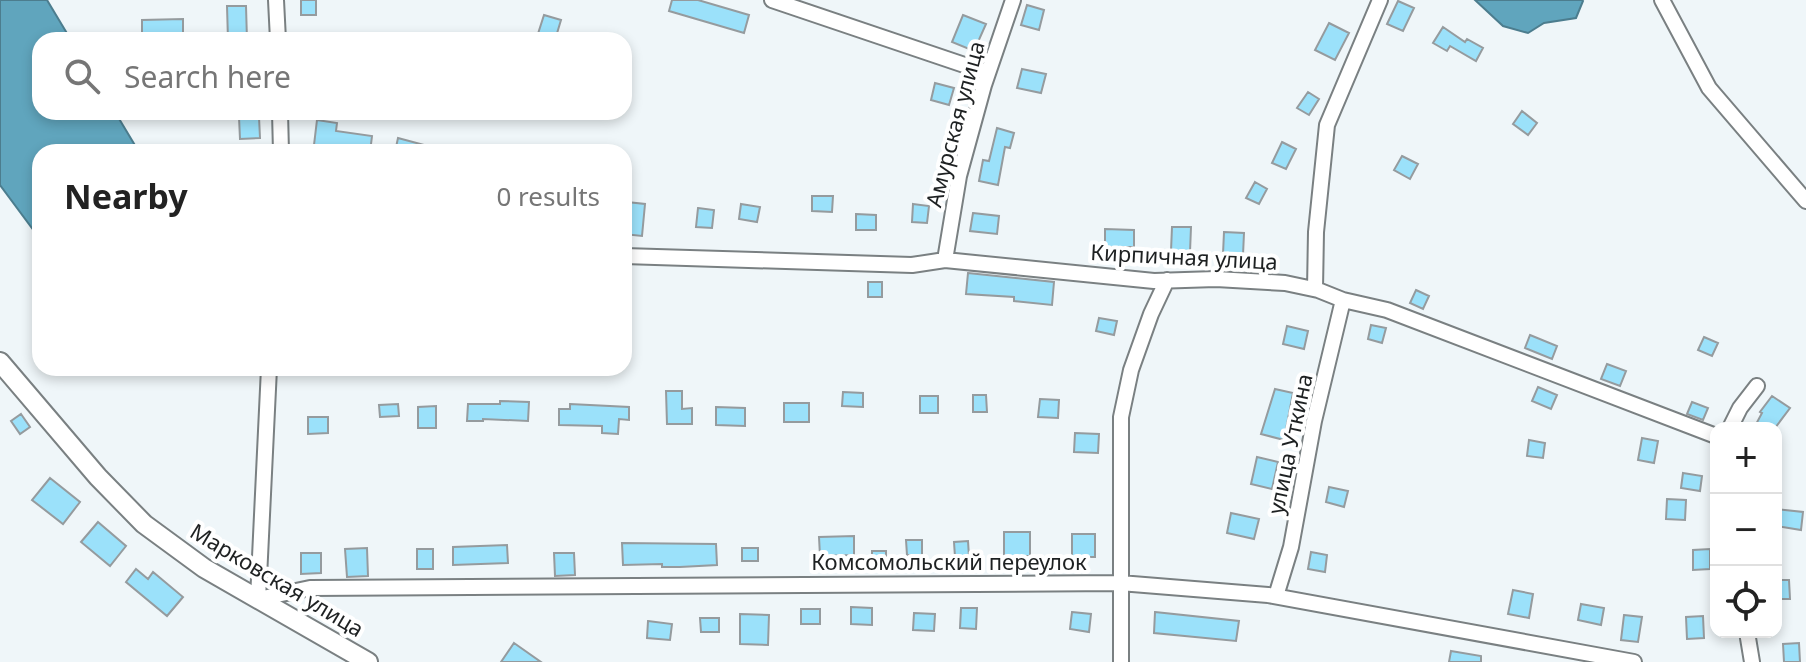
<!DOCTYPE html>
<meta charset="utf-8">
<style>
:root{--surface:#fff;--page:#f2f2f2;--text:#222;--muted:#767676;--line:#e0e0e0}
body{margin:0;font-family:"Noto Sans",sans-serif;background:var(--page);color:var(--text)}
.controls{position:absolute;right:24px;bottom:24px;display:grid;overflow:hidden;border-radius:16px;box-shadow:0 4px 12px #0003}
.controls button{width:72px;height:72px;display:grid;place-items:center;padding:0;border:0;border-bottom:2px solid var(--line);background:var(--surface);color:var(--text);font:40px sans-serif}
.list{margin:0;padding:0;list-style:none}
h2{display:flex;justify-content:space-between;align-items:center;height:104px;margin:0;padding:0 32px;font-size:34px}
h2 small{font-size:26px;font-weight:400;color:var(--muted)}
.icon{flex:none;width:44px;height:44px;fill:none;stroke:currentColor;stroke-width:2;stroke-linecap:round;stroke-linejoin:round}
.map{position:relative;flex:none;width:1806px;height:662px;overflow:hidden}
.search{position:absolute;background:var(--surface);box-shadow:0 4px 12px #0003;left:32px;top:32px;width:600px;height:88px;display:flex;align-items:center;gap:20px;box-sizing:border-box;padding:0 28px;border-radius:24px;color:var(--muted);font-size:30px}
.panel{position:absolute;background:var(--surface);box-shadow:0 4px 12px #0003;left:32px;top:144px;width:600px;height:232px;border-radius:24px}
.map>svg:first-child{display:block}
.water{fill:#60a5bd;stroke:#4c7d8e;stroke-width:2}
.building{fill:#9be1fa;stroke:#959b9e;stroke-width:2}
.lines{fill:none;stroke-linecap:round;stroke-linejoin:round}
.minor-casing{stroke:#7a8082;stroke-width:18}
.major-casing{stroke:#7a8082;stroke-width:22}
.minor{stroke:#fff;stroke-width:14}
.major{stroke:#fff;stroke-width:18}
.labels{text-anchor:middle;stroke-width:8;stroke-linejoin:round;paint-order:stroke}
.street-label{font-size:22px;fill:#1e2122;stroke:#fff}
</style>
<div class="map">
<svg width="1806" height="662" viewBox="0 0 1806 662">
<rect width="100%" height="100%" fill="#eff6f9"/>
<path class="water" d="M0,0H47L71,40H40V112H115L139,152H40V239L0,185Z
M1475,0H1582L1583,1L1576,18L1544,23L1528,33L1503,26Z"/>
<path class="building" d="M301,0H316V15H301Z
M672,0H698L749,15L744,33L669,11Z
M1398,1L1414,8L1403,31L1387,24Z
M1027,5L1044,10L1039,30L1021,25Z
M227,6H246L247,40H228Z
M544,15L561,20L555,40H536Z
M963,15L986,24L974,51L952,42Z
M183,19V40H142V20Z
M1329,23L1349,33L1335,60L1315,50Z
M1443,27L1465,42L1467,39L1483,48L1476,61L1450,46L1447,51L1433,43Z
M1022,69L1046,74L1041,93L1017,88Z
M935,83L954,88L949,105L931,100Z
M1308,92L1319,99L1309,115L1297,108Z
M1522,111L1537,123L1528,135L1513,124Z
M239,117H259L260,138L240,139Z
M317,120L337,123L336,131L372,136L370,152H351L314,145Z
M997,128L1014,133L1010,148L1005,147L998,185L979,181L983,160L989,161Z
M398,138L439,149V152H395Z
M1282,142L1296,149L1286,169L1272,163Z
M1402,156L1418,164L1410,179L1394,170Z
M1255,182L1267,189L1259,204L1246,198Z
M812,196H833L832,212L812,211Z
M627,202L645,204L642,236L624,234Z
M741,204L760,207L757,222L739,219Z
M913,204L929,206L927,223L912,222Z
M698,208L714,210L712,228L696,227Z
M973,213L999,216L997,234L970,231Z
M856,214L876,215V230H856Z
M1172,227H1191L1190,252L1171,251Z
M1105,229L1134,230V247H1105Z
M1224,232L1244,233L1243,255L1223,254Z
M968,273L1054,282L1052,305L1014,301V297L966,294Z
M868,282H882V297H868Z
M1416,290L1429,296L1423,309L1410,303Z
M1099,318L1117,321L1114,335L1096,331Z
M1371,325L1386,328L1382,343L1368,339Z
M1287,326L1308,331L1304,349L1283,344Z
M1530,335L1557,346L1552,359L1525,348Z
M1704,337L1718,343L1712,356L1698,350Z
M1607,364L1626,371L1620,386L1601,379Z
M1538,387L1557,395L1551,409L1532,401Z
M1275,389L1293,393L1284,440L1261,434Z
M666,391H682V409L692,408V424H667Z
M843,392L863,393V407L842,406Z
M973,395H986L987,412H973Z
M920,396H938V413H920Z
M1772,396L1790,408L1775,428H1754L1762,413L1760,412Z
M1040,399L1059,400L1058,418L1038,417Z
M500,401L529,402L528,421L483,419V421H467L468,404H500Z
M1692,402L1708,408L1703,420L1687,414Z
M784,403H809V422H784Z
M398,404L399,416L380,417L379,405Z
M570,404L629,407V420L619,419L618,434L602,433V426L559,425V409H570Z
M436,406V428H418V407Z
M716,407L745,408V426L716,425Z
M21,414L30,427L20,434L11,421Z
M308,417H328V433L308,434Z
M1075,433L1099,434L1098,453L1074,452Z
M1642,438L1658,441L1654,463L1638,460Z
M1529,440L1545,443L1543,458L1527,456Z
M1257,457L1278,462L1272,489L1251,484Z
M1683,473L1702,476L1700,491L1681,488Z
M50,478L80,502L63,524L32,500Z
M1329,487L1348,491L1344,507L1326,502Z
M1667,499L1686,500L1685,520L1666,519Z
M1776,509L1803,512L1801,530L1776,526Z
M1231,513L1259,519L1254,539L1227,533Z
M98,522L126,546L110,566L81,542Z
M1004,532H1030V556H1004Z
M1072,534H1095V557H1072Z
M854,536V555L820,556L819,537Z
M906,540H922V555H907Z
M968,541L969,557H955L954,542Z
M622,543L716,544L717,565L680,567H662V564L623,565Z
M507,545L508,563L453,565V547Z
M367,548L368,576L347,577L345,549Z
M742,548H758V561H742Z
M417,549H433V569H417Z
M1710,549V569L1693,570V550Z
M872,551H886V567H872Z
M1311,552L1327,555L1325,572L1308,569Z
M301,553H321V573L301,574Z
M554,553H574L575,575L555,576Z
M136,569L148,579L153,572L183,597L167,616L126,582Z
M1776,580H1789L1790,599H1776Z
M1513,590L1533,594L1529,618L1508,614Z
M1581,604L1604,608L1601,625L1578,620Z
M851,607L872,608V625L851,624Z
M961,608H977L976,629L960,628Z
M801,609H820V624H801Z
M1072,612L1091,614L1089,632L1070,629Z
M1155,612L1239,621L1236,641L1154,633Z
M914,613L935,614L934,631L913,630Z
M740,614L769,615L768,645L740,644Z
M1624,615L1642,617L1638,642L1621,640Z
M1703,616L1704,638L1687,639L1686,617Z
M700,618H719V632H701Z
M648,621L672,624L670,640L647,638Z
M514,643L541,662H501Z
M1799,643L1800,662H1784L1783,644Z
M1451,651L1481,656V662H1449Z"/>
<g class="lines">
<g class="minor-casing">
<path id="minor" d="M276,0L278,40
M772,0L988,73
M1662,0L1709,88L1806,201
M280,112L281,152
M624,256L912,265L945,260L1154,281L1216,279L1285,283L1318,290L1343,300L1387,310L1716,436
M945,260L959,176L984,85L1013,0
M1315,289L1316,232L1327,125L1380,0
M269,368L258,599L310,588L1120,583L1268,595L1634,662
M1730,428L1740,408L1757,386
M1276,596L1291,547L1314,421L1343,300
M1747,632L1752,662
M1121,662V417L1131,370L1151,314L1167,280"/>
</g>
<g class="major-casing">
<path id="major" d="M0,362L98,477L144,524L204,568L368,662"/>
</g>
<use href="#minor" class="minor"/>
<use href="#major" class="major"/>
</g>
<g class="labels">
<g class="street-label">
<text transform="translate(955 124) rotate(-75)" y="8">Амурская улица</text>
<text transform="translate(1184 257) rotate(3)" y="8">Кирпичная улица</text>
<text transform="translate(1290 444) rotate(-78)" y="8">улица Уткина</text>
<text x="949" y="570">Комсомольский переулок</text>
<text transform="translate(277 580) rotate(31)" y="8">Марковская улица</text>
</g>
</g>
</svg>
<div class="controls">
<button>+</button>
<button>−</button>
<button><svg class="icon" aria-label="locate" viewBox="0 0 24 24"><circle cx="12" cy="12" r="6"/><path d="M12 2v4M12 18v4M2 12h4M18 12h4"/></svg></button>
</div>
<div class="search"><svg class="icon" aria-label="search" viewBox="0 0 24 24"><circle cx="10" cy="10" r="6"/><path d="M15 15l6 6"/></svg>Search here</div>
<section class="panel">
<h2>Nearby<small>0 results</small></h2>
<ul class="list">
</ul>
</section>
</div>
